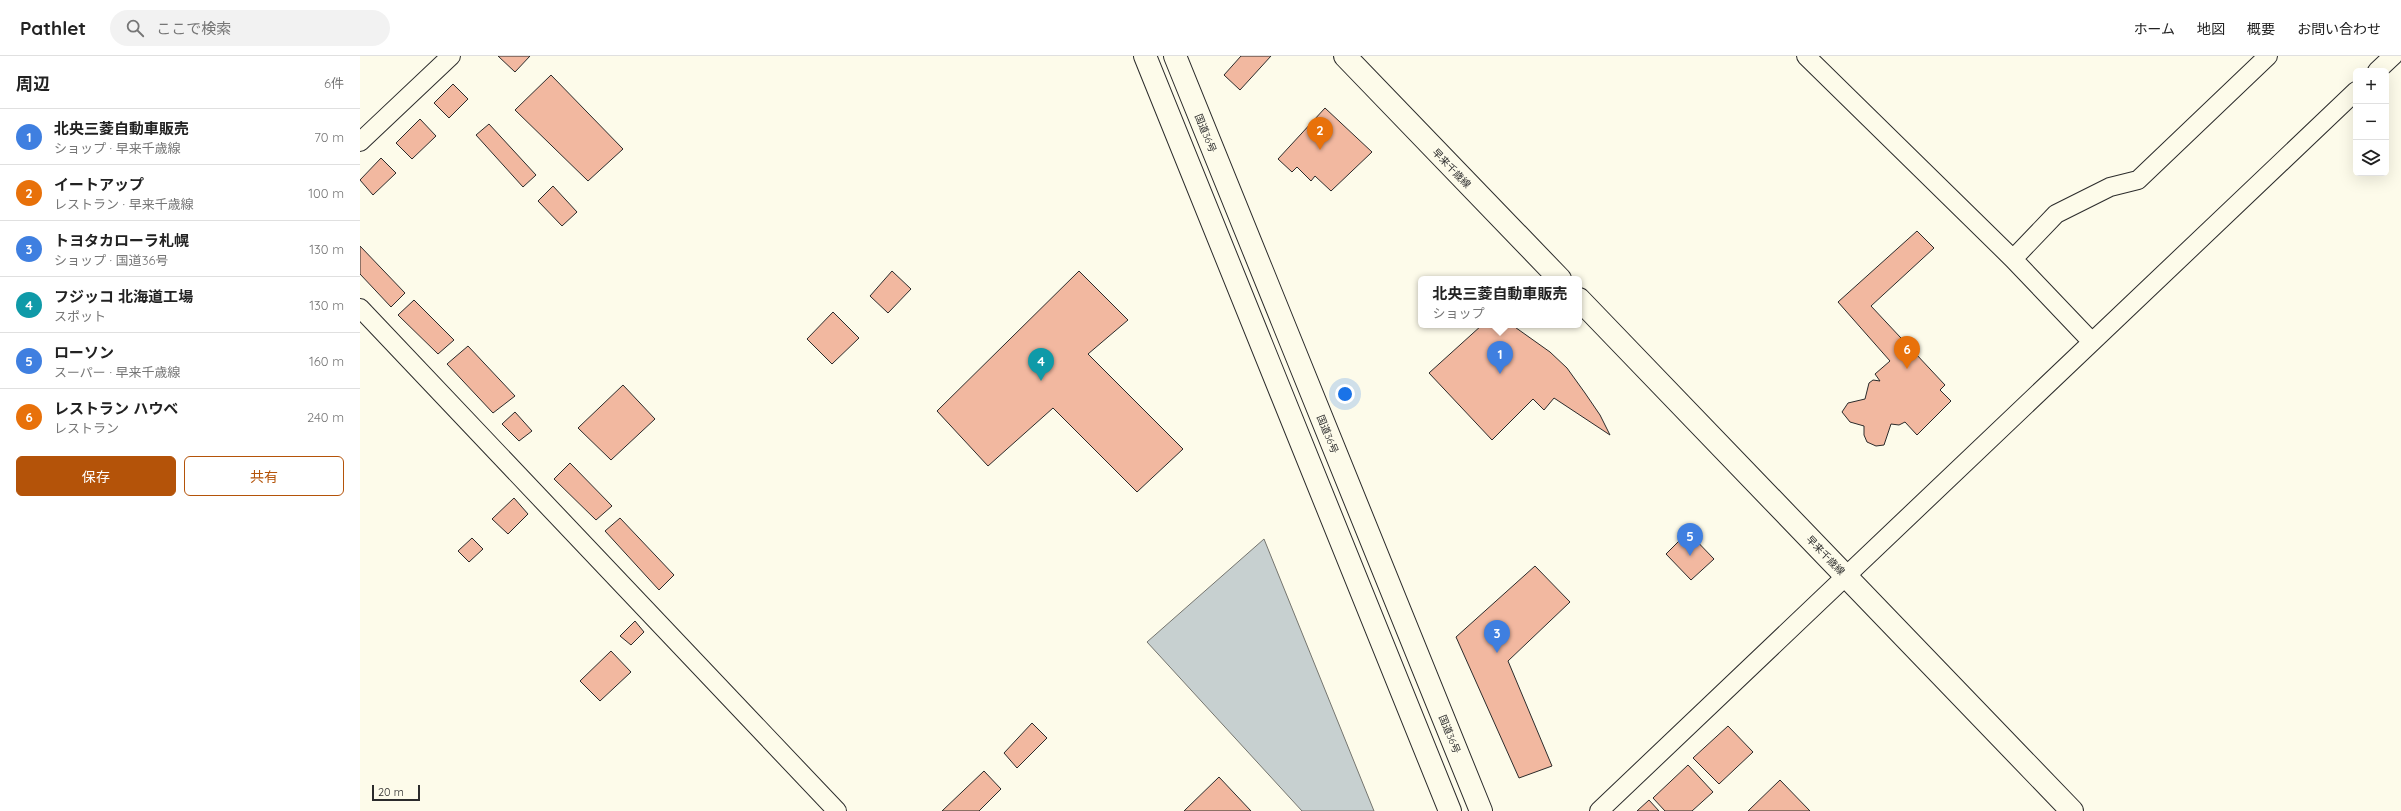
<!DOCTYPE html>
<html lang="ja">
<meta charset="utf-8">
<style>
:root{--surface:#fff;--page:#f2f2f2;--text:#222;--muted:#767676;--line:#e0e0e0;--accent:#b45309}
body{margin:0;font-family:Quicksand,"Noto Sans JP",sans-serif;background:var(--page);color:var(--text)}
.controls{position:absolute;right:12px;top:12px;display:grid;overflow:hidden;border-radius:6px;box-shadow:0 4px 16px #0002}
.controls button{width:36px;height:36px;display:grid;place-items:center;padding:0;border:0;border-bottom:1px solid var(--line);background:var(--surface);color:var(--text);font:20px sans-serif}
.scale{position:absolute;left:12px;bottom:10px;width:48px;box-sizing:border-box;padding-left:4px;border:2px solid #2b2b2b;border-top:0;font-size:11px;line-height:14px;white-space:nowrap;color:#2b2b2b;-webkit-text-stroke:3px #fdfbea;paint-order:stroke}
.you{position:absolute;left:985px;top:338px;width:14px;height:14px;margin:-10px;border:3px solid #fff;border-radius:50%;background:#1a73e8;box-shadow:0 0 0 6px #1a73e833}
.badge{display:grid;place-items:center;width:26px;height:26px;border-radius:50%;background:var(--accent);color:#fff;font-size:13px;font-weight:700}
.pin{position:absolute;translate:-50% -33px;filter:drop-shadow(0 1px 2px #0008)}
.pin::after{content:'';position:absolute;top:21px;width:14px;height:12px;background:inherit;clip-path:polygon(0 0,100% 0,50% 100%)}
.popup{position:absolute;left:1058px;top:220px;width:164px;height:52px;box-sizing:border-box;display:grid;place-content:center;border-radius:6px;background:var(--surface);filter:drop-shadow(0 1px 3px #0005);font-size:13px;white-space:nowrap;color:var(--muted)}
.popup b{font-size:15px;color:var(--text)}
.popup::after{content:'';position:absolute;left:50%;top:100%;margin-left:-8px;border:8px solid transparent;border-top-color:var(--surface)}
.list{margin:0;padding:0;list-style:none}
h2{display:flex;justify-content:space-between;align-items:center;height:52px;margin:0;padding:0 16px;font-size:17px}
h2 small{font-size:13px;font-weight:400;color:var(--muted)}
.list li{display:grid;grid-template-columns:26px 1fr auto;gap:12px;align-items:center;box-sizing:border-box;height:56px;padding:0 16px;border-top:1px solid var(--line)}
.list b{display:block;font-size:15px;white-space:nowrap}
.list p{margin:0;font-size:13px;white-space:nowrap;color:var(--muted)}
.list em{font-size:13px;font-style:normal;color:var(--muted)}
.actions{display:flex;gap:8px;padding:12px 16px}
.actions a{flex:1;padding:9px 0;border:1px solid var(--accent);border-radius:6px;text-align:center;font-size:14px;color:var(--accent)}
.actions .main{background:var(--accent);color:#fff}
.icon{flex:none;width:22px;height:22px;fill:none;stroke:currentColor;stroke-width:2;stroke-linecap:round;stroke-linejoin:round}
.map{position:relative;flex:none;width:2041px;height:755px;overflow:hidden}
header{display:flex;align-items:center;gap:24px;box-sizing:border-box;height:56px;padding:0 20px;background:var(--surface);border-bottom:1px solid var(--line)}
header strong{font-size:19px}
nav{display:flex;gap:22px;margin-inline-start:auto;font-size:14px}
.search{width:280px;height:36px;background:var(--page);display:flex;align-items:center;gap:10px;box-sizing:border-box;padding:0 14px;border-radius:22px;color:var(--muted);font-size:15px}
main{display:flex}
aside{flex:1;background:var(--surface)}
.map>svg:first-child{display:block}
.water{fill:#c7d0d0;stroke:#74746e}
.building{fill:#f2b8a0;stroke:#2b2b2b}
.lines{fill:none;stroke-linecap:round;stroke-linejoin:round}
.minor-casing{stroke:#2b2b2b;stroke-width:20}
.major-casing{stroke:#2b2b2b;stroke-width:24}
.highway-casing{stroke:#2b2b2b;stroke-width:24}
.minor{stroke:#fdfbea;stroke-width:18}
.major{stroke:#fdfbea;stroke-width:22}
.highway{stroke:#fdfbea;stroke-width:22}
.labels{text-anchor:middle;stroke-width:3;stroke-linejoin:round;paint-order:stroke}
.street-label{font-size:10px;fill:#2b2b2b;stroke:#fdfbea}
</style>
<header>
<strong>Pathlet</strong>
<div class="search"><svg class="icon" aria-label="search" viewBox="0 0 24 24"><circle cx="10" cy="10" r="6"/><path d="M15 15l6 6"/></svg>ここで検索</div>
<nav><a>ホーム</a><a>地図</a><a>概要</a><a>お問い合わせ</a></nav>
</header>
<main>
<aside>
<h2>周辺<small>6件</small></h2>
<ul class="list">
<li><span class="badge" style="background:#3f7fe0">1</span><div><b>北央三菱自動車販売</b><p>ショップ · 早来千歳線</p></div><em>70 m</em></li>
<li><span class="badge" style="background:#e8710a">2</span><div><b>イートアップ</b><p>レストラン · 早来千歳線</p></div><em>100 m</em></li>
<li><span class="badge" style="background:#3f7fe0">3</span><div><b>トヨタカローラ札幌</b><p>ショップ · 国道36号</p></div><em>130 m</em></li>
<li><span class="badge" style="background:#0f9aa8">4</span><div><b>フジッコ 北海道工場</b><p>スポット</p></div><em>130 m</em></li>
<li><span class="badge" style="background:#3f7fe0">5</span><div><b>ローソン</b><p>スーパー · 早来千歳線</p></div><em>160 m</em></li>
<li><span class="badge" style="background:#e8710a">6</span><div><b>レストラン ハウベ</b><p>レストラン</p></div><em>240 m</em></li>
</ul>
<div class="actions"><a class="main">保存</a><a>共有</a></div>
</aside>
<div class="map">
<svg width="2041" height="755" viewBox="0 0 2041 755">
<rect width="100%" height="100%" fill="#fdfbea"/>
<path class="water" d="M904,483L1014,755H942L787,586Z"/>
<path class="building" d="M138,0H170L155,16Z
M881,0H911L880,34L864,19Z
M191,19L263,93L228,125L155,54Z
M93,28L108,43L89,62L74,47Z
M965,52L1012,96L971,135L955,120L951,125L937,111L932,116L918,103Z
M60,63L76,80L52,103L36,87Z
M129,68L176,119L163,131L116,79Z
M21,102L36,117L13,139L0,124Z
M193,130L217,156L202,170L178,145Z
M1557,175L1574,192L1511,250L1585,329L1580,334L1591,345L1557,379L1545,366L1539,369L1531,368L1524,389L1516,390L1507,386L1504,379V370L1490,366L1482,356L1488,347L1505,343L1509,327L1513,324L1520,325L1515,318L1530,305L1478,246Z
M0,190L45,237L31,251L0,218Z
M532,215L551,233L528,257L510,240Z
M719,215L768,264L728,298L823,393L777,436L693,352L628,410L577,355Z
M54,244L94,284L78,298L38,259Z
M473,256L499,282L472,308L447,283Z
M1122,269H1152L1190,296L1207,312L1225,337L1240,359L1250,379L1194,342L1184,354L1173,343L1132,384L1069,317Z
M108,290L155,340L133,357L87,308Z
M263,329L295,363L251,404L218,372Z
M155,356L172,375L159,385L142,368Z
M210,407L252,450L236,464L194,423Z
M154,442L168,458L148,478L132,463Z
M260,462L314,519L299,534L245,475Z
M1328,476L1354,503L1331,524L1306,498Z
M112,482L123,493L109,506L98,495Z
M1175,510L1210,546L1148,605L1192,710L1159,722L1096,581Z
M275,565L284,576L271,589L260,580Z
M251,595L271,616L240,645L220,625Z
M672,667L687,682L657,712L644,697Z
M1368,670L1393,696L1359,728L1333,702Z
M1328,709L1353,736L1332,755H1305L1293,742Z
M624,715L641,733L619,755H582Z
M859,721L891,755H824Z
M1420,724L1450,755H1388Z
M1289,744L1299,755H1277Z"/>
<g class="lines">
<g class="minor-casing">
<path id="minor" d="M1446,0L1653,203L1732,286
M2017,15L2033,0
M0,86L91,0
M1653,203L1696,158L1750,131L1778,124L1908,0
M0,252L477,755
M1239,755L1996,35"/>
</g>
<g class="major-casing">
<path id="major" d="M985,0L1200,223
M1219,243L1712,755"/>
</g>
<g class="highway-casing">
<path id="highway" d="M785,0L1090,755
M815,0L1121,755"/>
</g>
<use href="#minor" class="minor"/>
<use href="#major" class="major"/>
<use href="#highway" class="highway"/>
</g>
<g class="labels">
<g class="street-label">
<text transform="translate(846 77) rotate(68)" y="4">国道36号</text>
<text transform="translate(1092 112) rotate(46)" y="4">早来千歳線</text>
<text transform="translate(968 378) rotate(68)" y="4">国道36号</text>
<text transform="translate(1466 499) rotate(46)" y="4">早来千歳線</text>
<text transform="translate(1090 678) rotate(68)" y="4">国道36号</text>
</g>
</g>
</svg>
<div class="controls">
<button>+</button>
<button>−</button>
<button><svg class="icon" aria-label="layers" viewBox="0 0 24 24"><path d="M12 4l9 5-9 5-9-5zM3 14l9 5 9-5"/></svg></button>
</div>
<div class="scale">20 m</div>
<div class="you"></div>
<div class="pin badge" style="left:1140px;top:318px;background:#3f7fe0">1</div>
<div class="popup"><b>北央三菱自動車販売</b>ショップ</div>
<div class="pin badge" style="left:960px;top:94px;background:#e8710a">2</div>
<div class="pin badge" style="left:1137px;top:597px;background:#3f7fe0">3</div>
<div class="pin badge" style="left:681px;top:325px;background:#0f9aa8">4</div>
<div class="pin badge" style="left:1330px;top:500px;background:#3f7fe0">5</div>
<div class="pin badge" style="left:1547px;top:313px;background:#e8710a">6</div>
</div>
</main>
